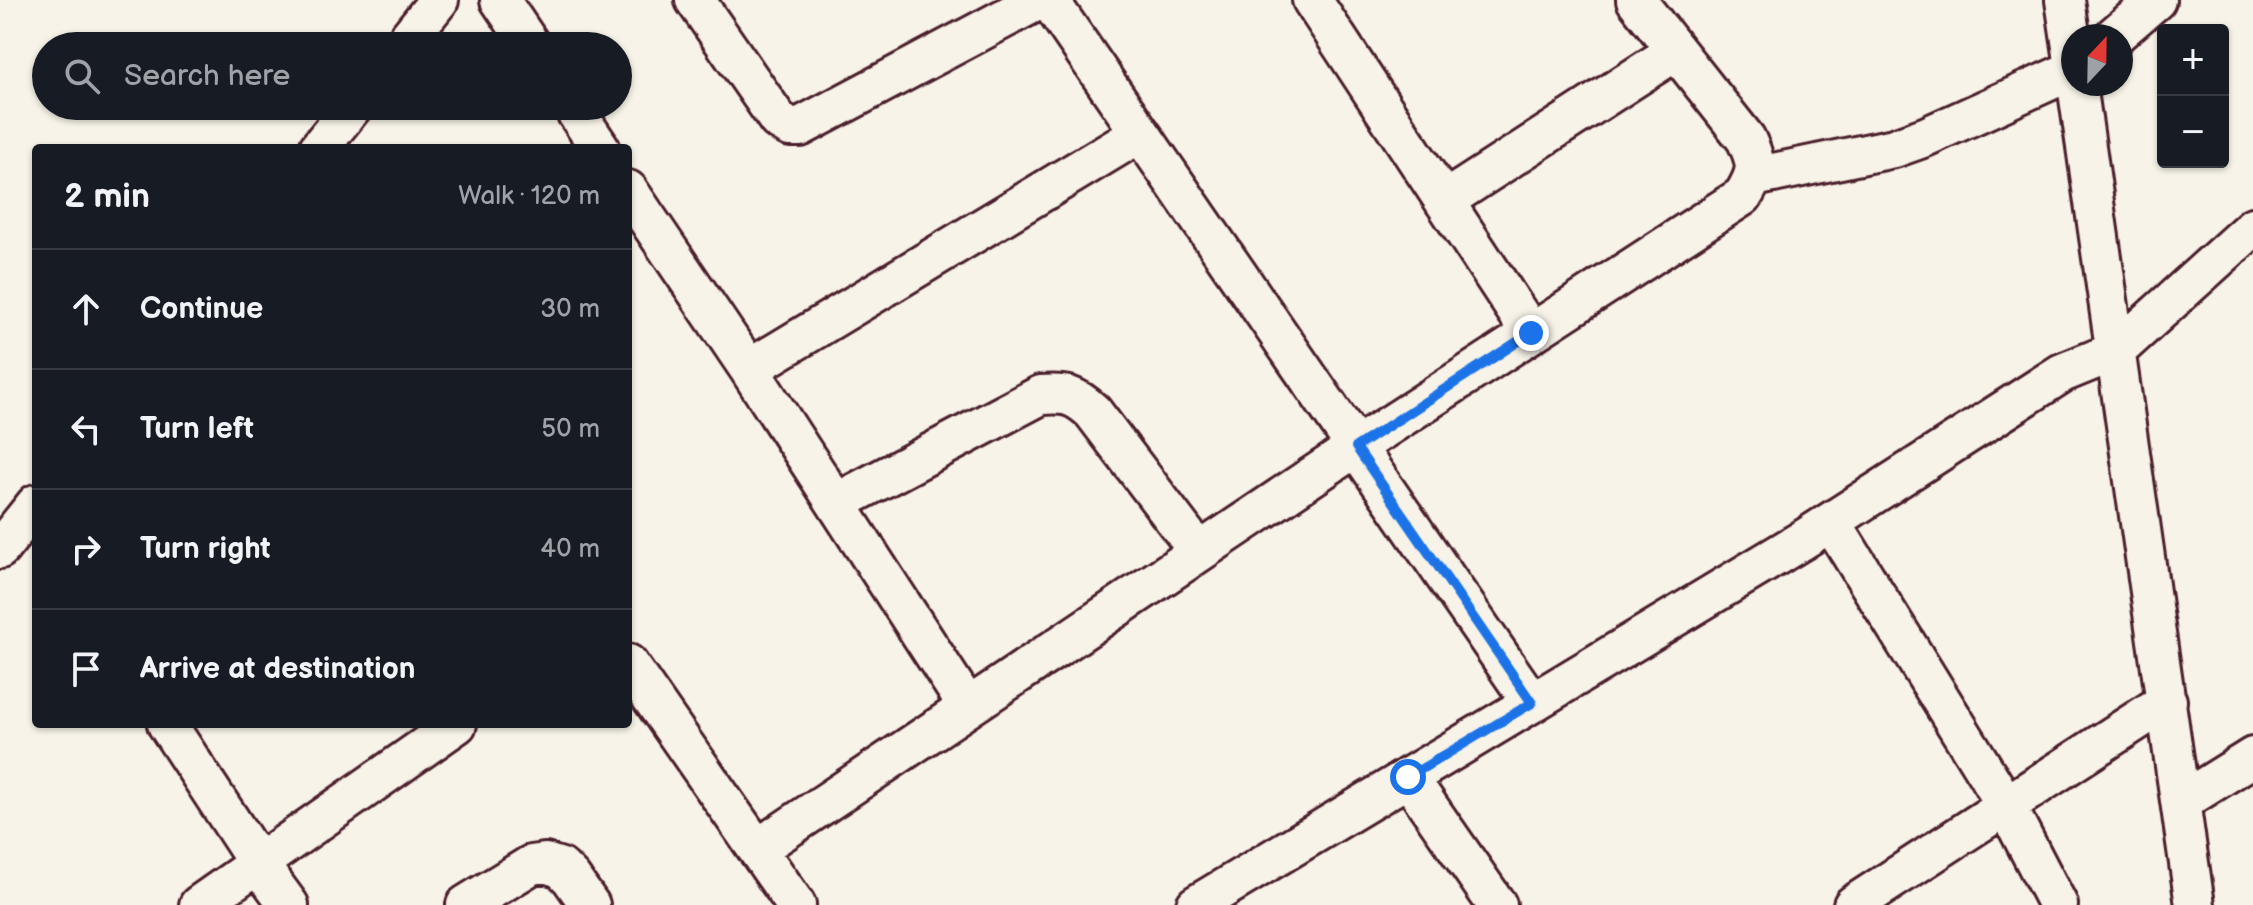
<!DOCTYPE html>
<meta charset="utf-8">
<style>
:root{--surface:#171b24;--page:#20242c;--text:#f1f3f6;--muted:#9ea1a6;--line:#363941}
body{margin:0;font-family:"Balsamiq Sans",sans-serif;background:var(--page);color:var(--text)}
.controls{position:absolute;right:24px;top:24px;display:grid;overflow:hidden;border-radius:8px;box-shadow:0 2px 6px #0004}
.controls button{width:72px;height:72px;display:grid;place-items:center;padding:0;border:0;border-bottom:2px solid var(--line);background:var(--surface);color:var(--text);font:40px sans-serif}
.compass{position:absolute;left:2061px;top:24px;width:72px;height:72px;border-radius:50%;background:var(--surface);box-shadow:0 2px 6px #0004;rotate:22deg}
.stop{position:absolute;width:24px;height:24px;margin:-18px;border:6px solid #1a73e8;border-radius:50%;background:#fff}
.stop.end{background:#1a73e8;border-color:#fff;box-shadow:0 2px 8px #0008}
.list{margin:0;padding:0;list-style:none}
h2{display:flex;justify-content:space-between;align-items:center;height:104px;margin:0;padding:0 32px;font-size:34px}
h2 small{font-size:26px;font-weight:400;color:var(--muted)}
.list li{display:grid;grid-template-columns:52px 1fr auto;gap:24px;align-items:center;box-sizing:border-box;height:120px;padding:0 32px;border-top:2px solid var(--line)}
.list b{display:block;font-size:30px;white-space:nowrap}
.list em{font-size:26px;font-style:normal;color:var(--muted)}
.icon{flex:none;width:44px;height:44px;fill:none;stroke:currentColor;stroke-width:2;stroke-linecap:round;stroke-linejoin:round}
.map{position:relative;flex:none;width:2253px;height:905px;overflow:hidden}
.search{position:absolute;background:var(--surface);box-shadow:0 2px 6px #0004;left:32px;top:32px;width:600px;height:88px;display:flex;align-items:center;gap:20px;box-sizing:border-box;padding:0 28px;border-radius:44px;color:var(--muted);font-size:30px}
.panel{position:absolute;background:var(--surface);box-shadow:0 2px 6px #0004;left:32px;top:144px;width:600px;height:584px;border-radius:8px}
.map>svg:first-child{display:block}
.lines{fill:none;stroke-linecap:round;stroke-linejoin:round}
.street-casing{stroke:#4a1f2b;stroke-width:44}
.street{stroke:#f7f3e8;stroke-width:38}
.route{stroke:#1a73e8;stroke-width:10}
</style>
<div class="map">
<svg width="2253" height="905" viewBox="0 0 2253 905">
<rect width="100%" height="100%" fill="#f7f3e8"/>
<filter id="ink" filterUnits="userSpaceOnUse"><feTurbulence type="fractalNoise" baseFrequency=".0125" numOctaves="2"/><feDisplacementMap in="SourceGraphic" scale="16" xChannelSelector="R" yChannelSelector="G"/><feConvolveMatrix kernelMatrix="1 2 1 2 8 2 1 2 1" color-interpolation-filters="sRGB"/></filter>
<g filter="url(#ink)">
<g class="lines">
<g class="street-casing">
<path id="street" d="M500,0L531,46
M695,0L778,120L790,127H800L1039,0
M1049,0L1532,703
M1312,0L1531,333
M2065,0L2073,54
M2114,36L2156,0
M402,46L439,0
M2077,84L2195,905
M572,106L600,148
M319,148L353,106
M1754,177L1894,148L1925,137L2073,70
M628,190L749,369L968,707
M1444,201L1676,51
M749,369L1140,133
M836,503L1041,395C1066,393 1075,395 1093,412L1199,552
M1831,522L2006,805L2058,905
M0,549L36,504
M628,664L796,905
M167,724L258,863L289,905
M1408,777L1497,905
M2181,802L2253,757
M757,849L1356,447L1743,196C1758,171 1758,165 1746,139L1636,0
M199,905L457,724
M466,905L531,865L545,863L561,868L571,878L590,905
M1196,905L1801,541L2062,373L2116,351L2253,227
M1853,905L2167,701"/>
</g>
<use href="#street" class="street"/>
</g>
</g>
<g class="lines" filter="url(#ink)">
<path class="route" d="M1408,777L1532,703L1356,447L1531,333"/>
</g>
</svg>
<div class="controls">
<button>+</button>
<button>−</button>
</div>
<svg class="compass" viewBox="-18 -18 36 36"><path d="M0-13l5 13h-10z" fill="#e53935"/><path d="M0 13l5-13h-10z" fill="#9ea1a6"/></svg>
<div class="stop" style="left:1408px;top:777px"></div>
<div class="stop end" style="left:1531px;top:333px"></div>
<div class="search"><svg class="icon" aria-label="search" viewBox="0 0 24 24"><circle cx="10" cy="10" r="6"/><path d="M15 15l6 6"/></svg>Search here</div>
<section class="panel">
<h2>2 min<small>Walk · 120 m</small></h2>
<ul class="list">
<li><svg class="icon" aria-label="ahead" viewBox="0 0 24 24"><path d="M12 20V5M6 11l6-6 6 6"/></svg><div><b>Continue</b></div><em>30 m</em></li>
<li><svg class="icon" aria-label="left" viewBox="0 0 24 24"><path d="M17 20v-9H6M10 6l-5 5 5 5"/></svg><div><b>Turn left</b></div><em>50 m</em></li>
<li><svg class="icon" aria-label="right" viewBox="0 0 24 24"><path d="M7 20v-9h11M14 6l5 5-5 5"/></svg><div><b>Turn right</b></div><em>40 m</em></li>
<li><svg class="icon" aria-label="arrive" viewBox="0 0 24 24"><path d="M6 21V4h12l-3 4 3 4H6"/></svg><div><b>Arrive at destination</b></div></li>
</ul>
</section>
</div>
